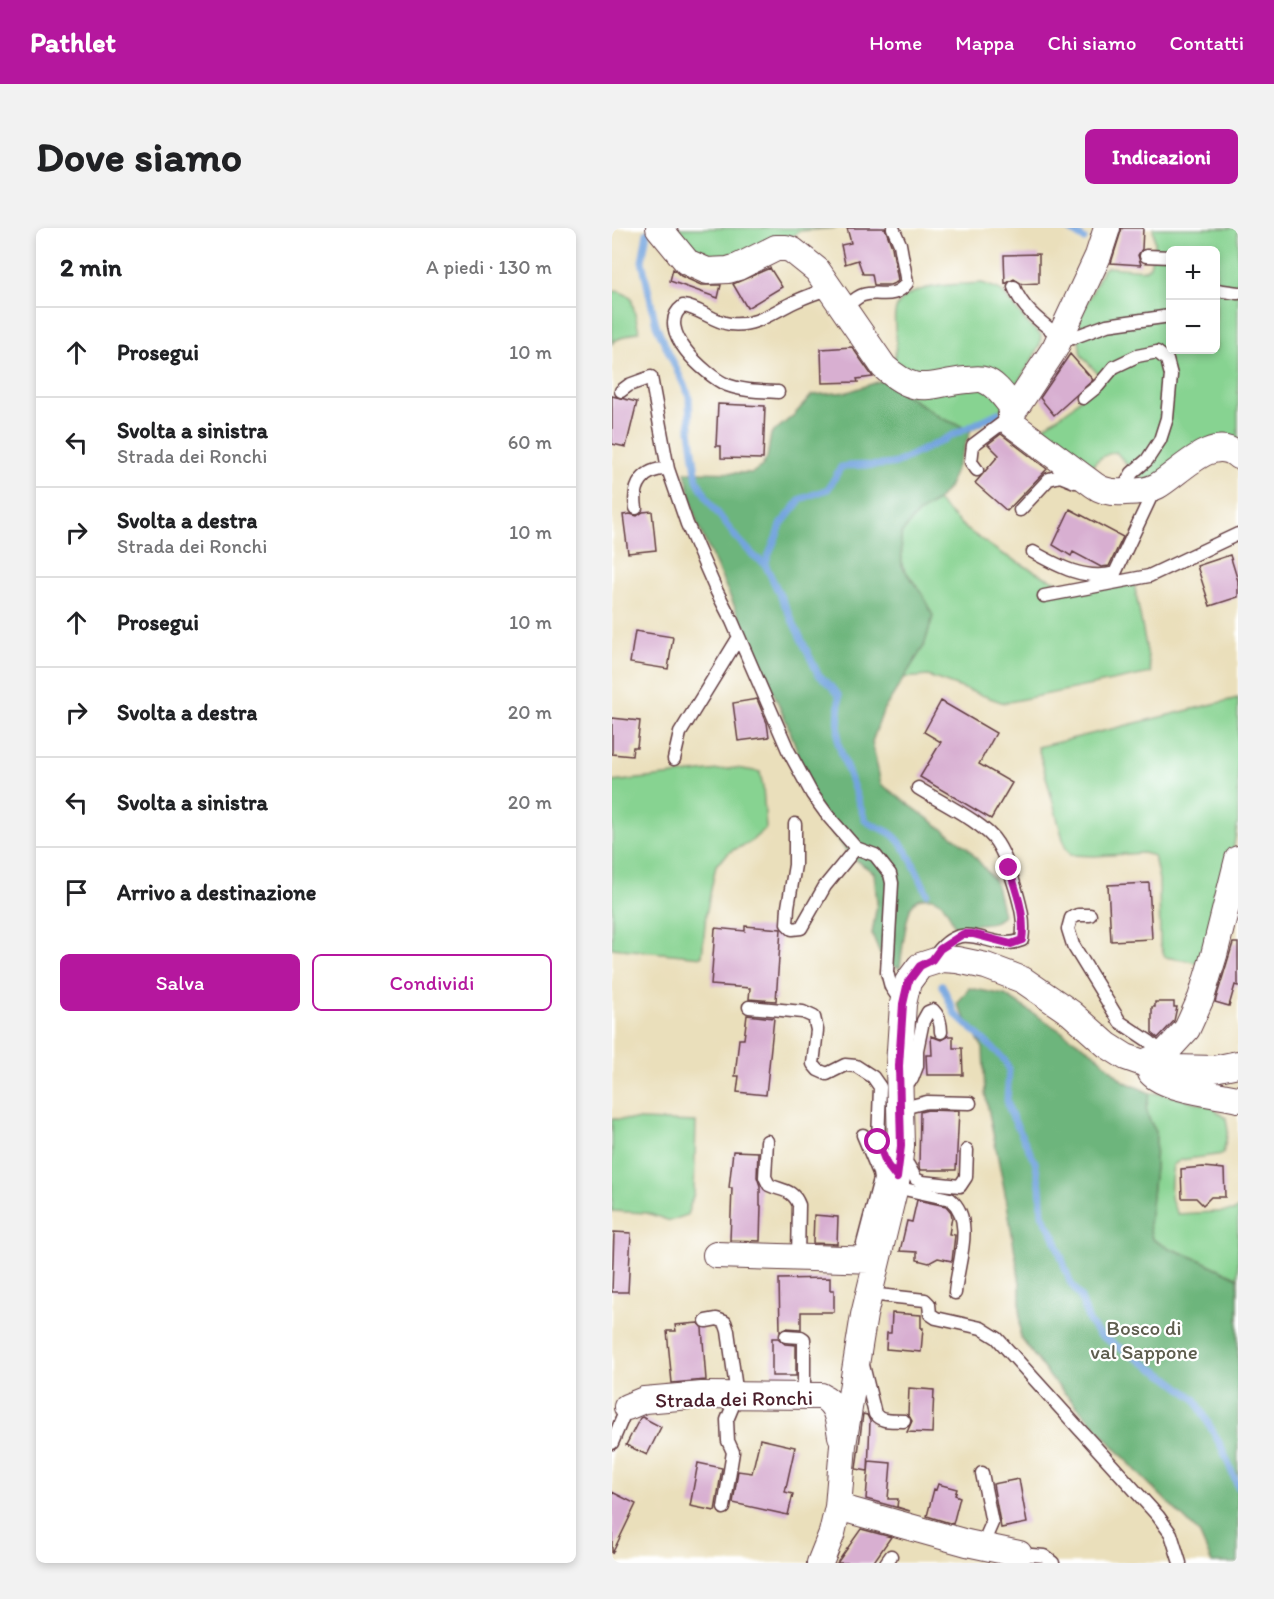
<!DOCTYPE html>
<html lang="it">
<meta charset="utf-8">
<style>
:root{--surface:#fff;--page:#f2f2f2;--text:#202124;--muted:#757577;--line:#e0e0e0;--accent:#b5179e}
body{margin:0;font-family:Itim,sans-serif;background:var(--page);color:var(--text)}
.controls{position:absolute;right:18px;top:18px;display:grid;overflow:hidden;border-radius:9px;box-shadow:0 3px 9px #0003}
.controls button{width:54px;height:54px;display:grid;place-items:center;padding:0;border:0;border-bottom:2px solid var(--line);background:var(--surface);color:var(--text);font:30px sans-serif}
.stop{position:absolute;width:18px;height:18px;margin:-14px;border:4px solid #b5179e;border-radius:50%;background:#fff}
.stop.end{background:#b5179e;border-color:#fff;box-shadow:0 2px 6px #0008}
.list{margin:0;padding:0;list-style:none}
h2{display:flex;justify-content:space-between;align-items:center;height:78px;margin:0;padding:0 24px;font-size:26px}
h2 small{font-size:20px;font-weight:400;color:var(--muted)}
.list li{display:grid;grid-template-columns:39px 1fr auto;gap:18px;align-items:center;box-sizing:border-box;height:90px;padding:0 24px;border-top:2px solid var(--line)}
.list b{display:block;font-size:22px;white-space:nowrap}
.list p{margin:0;font-size:20px;white-space:nowrap;color:var(--muted)}
.list em{font-size:20px;font-style:normal;color:var(--muted)}
.actions{display:flex;gap:12px;padding:18px 24px}
.actions a{flex:1;padding:14px 0;border:2px solid var(--accent);border-radius:9px;text-align:center;font-size:21px;color:var(--accent)}
.actions .main{background:var(--accent);color:#fff}
.icon{flex:none;width:33px;height:33px;fill:none;stroke:currentColor;stroke-width:2;stroke-linecap:round;stroke-linejoin:round}
.map{position:relative;flex:none;width:626px;height:1335px;overflow:hidden;border-radius:9px}
header{display:flex;align-items:center;gap:36px;box-sizing:border-box;height:84px;padding:0 30px;background:var(--accent);color:#fff}
header strong{font-size:28px}
nav{display:flex;gap:33px;margin-inline-start:auto;font-size:21px}
.intro{display:flex;align-items:center;justify-content:space-between;box-sizing:border-box;height:144px;padding:0 36px}
h1{margin:0;font-size:42px}
.button{padding:15px 27px;border-radius:9px;background:var(--accent);color:#fff;font-size:21px;font-weight:700}
main{display:flex;gap:36px;padding:0 36px}
aside{flex:1;background:var(--surface);border-radius:9px;box-shadow:0 3px 9px #0003}
.map>svg:first-child{display:block}
.green{fill:#87d391;stroke:#68795e;stroke-width:1.5;fill-rule:evenodd}
.forest{fill:#6db57b;stroke:#5c6a53;stroke-width:1.5}
.lines{fill:none;stroke-linecap:round;stroke-linejoin:round}
.stream{stroke:#73a4de;stroke-width:7}
.building{fill:#d8afd1}
.service-casing{stroke:#623c41;stroke-width:15}
.minor-casing{stroke:#623c41;stroke-width:28}
.service{stroke:#fff;stroke-width:12}
.minor{stroke:#fff;stroke-width:26}
.route{stroke:#b5179e;stroke-width:8}
.labels{text-anchor:middle;stroke-width:4.5;stroke-linejoin:round;paint-order:stroke}
.park-label{font-size:21px;fill:#5f5e4f;stroke:#fff}
.street-label{font-size:21px;fill:#4a1f2b;stroke:#fff}
</style>
<header>
<strong>Pathlet</strong>
<nav><a>Home</a><a>Mappa</a><a>Chi siamo</a><a>Contatti</a></nav>
</header>
<div class="intro"><h1>Dove siamo</h1><a class="button">Indicazioni</a></div>
<main>
<aside>
<h2>2 min<small>A piedi · 130 m</small></h2>
<ul class="list">
<li><svg class="icon" aria-label="ahead" viewBox="0 0 24 24"><path d="M12 20V5M6 11l6-6 6 6"/></svg><div><b>Prosegui</b></div><em>10 m</em></li>
<li><svg class="icon" aria-label="left" viewBox="0 0 24 24"><path d="M17 20v-9H6M10 6l-5 5 5 5"/></svg><div><b>Svolta a sinistra</b><p>Strada dei Ronchi</p></div><em>60 m</em></li>
<li><svg class="icon" aria-label="right" viewBox="0 0 24 24"><path d="M7 20v-9h11M14 6l5 5-5 5"/></svg><div><b>Svolta a destra</b><p>Strada dei Ronchi</p></div><em>10 m</em></li>
<li><svg class="icon" aria-label="ahead" viewBox="0 0 24 24"><path d="M12 20V5M6 11l6-6 6 6"/></svg><div><b>Prosegui</b></div><em>10 m</em></li>
<li><svg class="icon" aria-label="right" viewBox="0 0 24 24"><path d="M7 20v-9h11M14 6l5 5-5 5"/></svg><div><b>Svolta a destra</b></div><em>20 m</em></li>
<li><svg class="icon" aria-label="left" viewBox="0 0 24 24"><path d="M17 20v-9H6M10 6l-5 5 5 5"/></svg><div><b>Svolta a sinistra</b></div><em>20 m</em></li>
<li><svg class="icon" aria-label="arrive" viewBox="0 0 24 24"><path d="M6 21V4h12l-3 4 3 4H6"/></svg><div><b>Arrivo a destinazione</b></div></li>
</ul>
<div class="actions"><a class="main">Salva</a><a>Condividi</a></div>
</aside>
<div class="map">
<svg width="626" height="1335" viewBox="0 0 626 1335">
<rect width="100%" height="100%" fill="#fff"/>
<filter id="ink" filterUnits="userSpaceOnUse"><feTurbulence type="fractalNoise" baseFrequency=".0167" numOctaves="2"/><feDisplacementMap in="SourceGraphic" scale="12" xChannelSelector="R" yChannelSelector="G"/><feConvolveMatrix kernelMatrix="1 2 1 2 8 2 1 2 1" color-interpolation-filters="sRGB"/></filter>
<filter id="wash" filterUnits="userSpaceOnUse"><feTurbulence type="fractalNoise" baseFrequency=".008" numOctaves="4" result="noise"/><feDisplacementMap in="SourceGraphic" scale="24" xChannelSelector="R" yChannelSelector="G"/><feGaussianBlur stdDeviation="1.35" result="paint"/><feColorMatrix in="noise" values="0 0 0 0 0 0 0 0 0 0 0 0 0 0 0 0 0 1.4 0 .05"/><feComposite in="paint" operator="in"/></filter>
<g filter="url(#wash)">
<rect width="100%" height="100%" fill="#eadfbb"/>
<path class="green" d="M53,0H225L187,3L177,12L107,35L92,22L79,24Z
M541,0H626V215L530,254L504,224C493,226 485,230 479,240L429,209V201L459,180L488,151L487,147L469,127L465,97L491,41L495,39L533,42L538,38L543,16ZM558,22H604V122H558Z
M370,55L386,61L392,66L418,98L429,107L428,116L420,132L384,189L359,202L329,190L271,152C275,144 281,135 283,127C286,113 281,98 283,85C288,54 347,57 370,55Z
M6,63L19,69L27,103L4,112L0,116V64Z
M325,273L354,301L389,325L433,349L453,357L522,355L539,445L392,475L316,448L291,450L312,418L321,388L310,366L290,338L289,306L305,286Z
M626,470V595L612,674L593,736L553,729L548,716L547,652L542,628L531,625L482,628L458,627L453,619L426,519Z
M124,540L148,544L151,559L154,600L137,615L119,623L104,637L94,686L90,729L0,720V554Z
M538,865L552,866L598,878L614,890L616,903L611,926L569,932L561,937C559,953 555,972 566,986L622,983L626,980V1050L588,1032L552,1018L540,1011L537,997L543,939L544,904L537,891L534,880Z
M0,891L84,894L82,965L75,987L58,993L35,985L0,983Z"/>
<path class="forest" d="M271,152L329,190L359,202L336,260L325,273L305,286L289,306L290,338L310,366L321,388L312,418L271,483L260,514L269,556L355,619L383,653L391,687C382,699 369,693 358,698C354,700 349,704 346,707C341,697 337,680 328,674C319,667 304,668 299,679C293,694 290,723 288,740L272,735L260,706L265,675L262,645L239,629L196,574L185,522L175,495L85,295L73,244L140,245L150,238L155,230L159,206L182,187L200,167L236,164Z
M357,760L393,767L481,824L511,853L538,865L534,880L537,891L544,904L543,939L537,997L540,1011L552,1018L588,1032L626,1050V1335H600L587,1305L530,1249L438,1149L408,1109V1055L394,970L373,865L371,820L345,776Z"/>
<g class="lines">
<path class="stream" d="M455,0L472,11
M35,5L30,33L44,97L77,168L78,202L85,252L98,275L123,308L142,328L153,336L206,446L221,460L227,468L226,515L253,592C260,598 270,600 278,605C295,616 306,647 315,665
M153,336L170,295L189,271L216,261L229,239C248,235 264,240 284,235L386,185
M330,757L343,786L386,825L393,833L397,841L395,872L398,884L423,934L428,958L430,986L442,1008L458,1054L468,1068L477,1093L486,1106L556,1150L583,1171L610,1220L626,1259"/>
</g>
<g id="blocks">
<path class="building" d="M235,0H273L280,19L286,52L285,54L278,57H262L260,46H251L246,32L233,36L229,17L239,15Z
M510,0H531L530,21L526,27L529,37L499,35Z
M427,26V55L410,56L402,51L393,56L392,27Z
M158,40L170,59L135,80L121,56Z
M61,41L69,48L89,57H109L106,70L58,53Z
M240,119L261,149L245,151L246,154L210,155L209,121Z
M458,126L481,152L442,187L428,170Z
M0,168L25,174L14,219L0,216Z
M106,176L153,178L151,231L109,230V218H104Z
M389,206L435,241L395,283L363,255L387,227L376,216Z
M458,281L511,309L497,338L489,339L461,324L459,328L441,317Z
M40,283L44,322L16,325L11,287L18,286L25,288L31,284Z
M618,327L626,353V369L598,378L585,338Z
M23,403L61,409L56,441L18,435Z
M145,471L155,495L157,509L126,513L121,475Z
M329,473L384,505L367,536L400,555L379,591L308,549L329,514L312,504Z
M0,490L28,493L25,519H21L20,528L0,526Z
M537,655L540,711L499,713L496,657Z
M133,698L169,701L164,773L137,771L138,760L99,757L103,700L133,703Z
M621,715H626V758L623,757L617,778L603,774Z
M543,774H562V779H565L562,793L546,810L540,805V779H543Z
M135,787L162,790L154,867L125,864L127,848H123L127,811H132Z
M319,808L329,812L336,808H341V820H350L351,847H315L314,827H320Z
M316,882L347,883L344,942H308L307,939L308,884Z
M121,923L146,924L145,949L148,958V978H149L148,1013L118,1012L120,960H117Z
M591,939L612,941L613,969H599L591,977L584,970H570L569,941Z
M305,972L334,978L339,984L340,989L337,1006L343,1007L340,1033L326,1030L317,1035L305,1032V1024L288,1023L295,993L300,994Z
M202,987L226,989L225,1016L201,1015Z
M2,1004L19,1005L16,1064H0Z
M218,1050V1062H222V1084H189V1101L174,1100L168,1103L167,1051Z
M280,1085L309,1087V1100H311L309,1124L274,1121L275,1105H279Z
M86,1095L90,1100L94,1152L60,1155L55,1103H64L63,1097Z
M160,1110H166L173,1116L184,1117V1148H160Z
M297,1160L322,1162L320,1205L295,1204L300,1193L296,1186Z
M251,1186L255,1187L258,1193L256,1243L244,1241Z
M30,1189L49,1199L35,1227L14,1217L28,1190Z
M148,1211L183,1219L173,1264L181,1266L176,1287L121,1275L126,1243L140,1245Z
M257,1233L279,1235L276,1271H286L285,1279L298,1283L254,1271Z
M86,1235L110,1240L103,1283L78,1278Z
M407,1251L415,1295L389,1300L381,1256Z
M326,1256L345,1261L343,1267L348,1269L341,1296L315,1288L322,1261L324,1262Z
M0,1264L24,1276L0,1326Z
M249,1301L279,1309L261,1335H225Z"/>
</g>
</g>
<g filter="url(#ink)">
<use href="#blocks" fill-opacity="0" stroke="#623c41" stroke-width="1.5"/>
<g class="lines">
<g class="service-casing">
<path id="service" d="M534,28L558,29
M402,59C410,81 430,95 448,109
M604,62L626,65
M231,81C237,77 244,69 251,67C268,62 281,73 295,55L288,16L281,0
M449,114L495,97L558,88
M9,163L17,157L39,149L56,241L75,296L104,362L120,393L176,522L200,566L216,588L244,620L263,627L278,646L280,655L275,744L279,759L290,775
M166,164C148,163 131,163 115,157C94,148 41,100 71,78C88,80 101,94 118,96C143,99 161,84 182,74C193,69 205,64 217,61
M471,170L486,158L502,139L525,128L545,124L555,132L559,147L555,190L548,212L535,232L520,245L510,263
M365,242L359,234L361,217L389,196L399,192
M24,280C20,257 32,240 56,241
M408,282L437,251L448,248L463,254
M421,324C446,338 473,353 503,345L543,260
M432,368L537,348L626,306
M62,531L68,505L127,409
M306,560C326,573 373,595 385,615C394,629 399,646 404,662C409,679 413,694 410,712C376,726 353,684 322,729
M183,596V637L176,679L175,696L180,701L189,700L213,658L244,620
M478,687H466L459,690L456,701L461,717L508,794L538,814L552,826
M137,779L191,784L202,789L205,802L201,836L206,842L215,846L233,837L244,838L261,849L268,859L266,914L275,937L283,947
M288,857L300,851L305,838V822L311,793L316,784L321,782C327,788 329,795 329,804
M287,881L315,874L358,875
M155,913L153,949L157,957C170,963 181,961 187,977L186,1029
M287,936L296,937L304,951L310,954L348,958L354,949L355,922
M283,959L338,971C364,992 345,1037 343,1065
M247,1031L268,951L267,945L251,907
M257,1066L313,1072L317,1076L318,1086L324,1090L369,1100L385,1110L546,1288L559,1306L568,1335
M94,1093L105,1091L113,1094L116,1103L125,1168L115,1192L116,1213L121,1224L112,1280
M174,1108L189,1109L192,1111V1167
M250,1133L263,1186C270,1195 281,1192 292,1193
M0,1215L15,1179
M370,1318L380,1295L370,1245
M407,1326L432,1328L441,1335
M274,1335L279,1328"/>
</g>
<g class="minor-casing">
<path id="minor" d="M47,0L75,34L95,43L116,42L126,39L164,20H174L180,22L205,42L272,139C306,169 315,156 354,152C360,152 367,150 372,152C385,156 394,172 402,181
M495,0L486,28L443,120L399,187L400,196L482,257C491,264 501,265 513,264C523,264 536,263 545,258C567,246 601,204 626,228
M531,835L552,826L575,801L589,770L602,727L626,631
M539,845C553,861 604,866 626,871
M104,1027L265,1032
M15,1179L32,1172L90,1167L209,1168C226,1176 226,1192 229,1208
M226,1279L355,1315L407,1326
M208,1335L220,1305L226,1279L231,1217L252,1087L285,950L289,918L287,838L291,776L296,754L308,738L330,731L345,732L374,738L411,752L459,785L495,817L514,829L531,835L563,840L602,841L626,836"/>
</g>
<use href="#service" class="service"/>
<use href="#minor" class="minor"/>
</g>
</g>
<g class="lines" filter="url(#ink)">
<path class="route" d="M266,914L275,937L285,950L289,918L287,838L291,776L296,754L308,738L320,732L328,721L351,706H361L399,716L410,712C414,687 404,663 397,640"/>
</g>
<g class="labels">
<g class="park-label">
<text x="532" y="1107">Bosco di<tspan x="532" dy="24">val Sappone</tspan></text>
</g>
<g class="street-label">
<text transform="translate(122 1171) rotate(-1)" y="7">Strada dei Ronchi</text>
</g>
</g>
</svg>
<div class="controls">
<button>+</button>
<button>−</button>
</div>
<div class="stop" style="left:266px;top:914px"></div>
<div class="stop end" style="left:397px;top:640px"></div>
</div>
</main>
